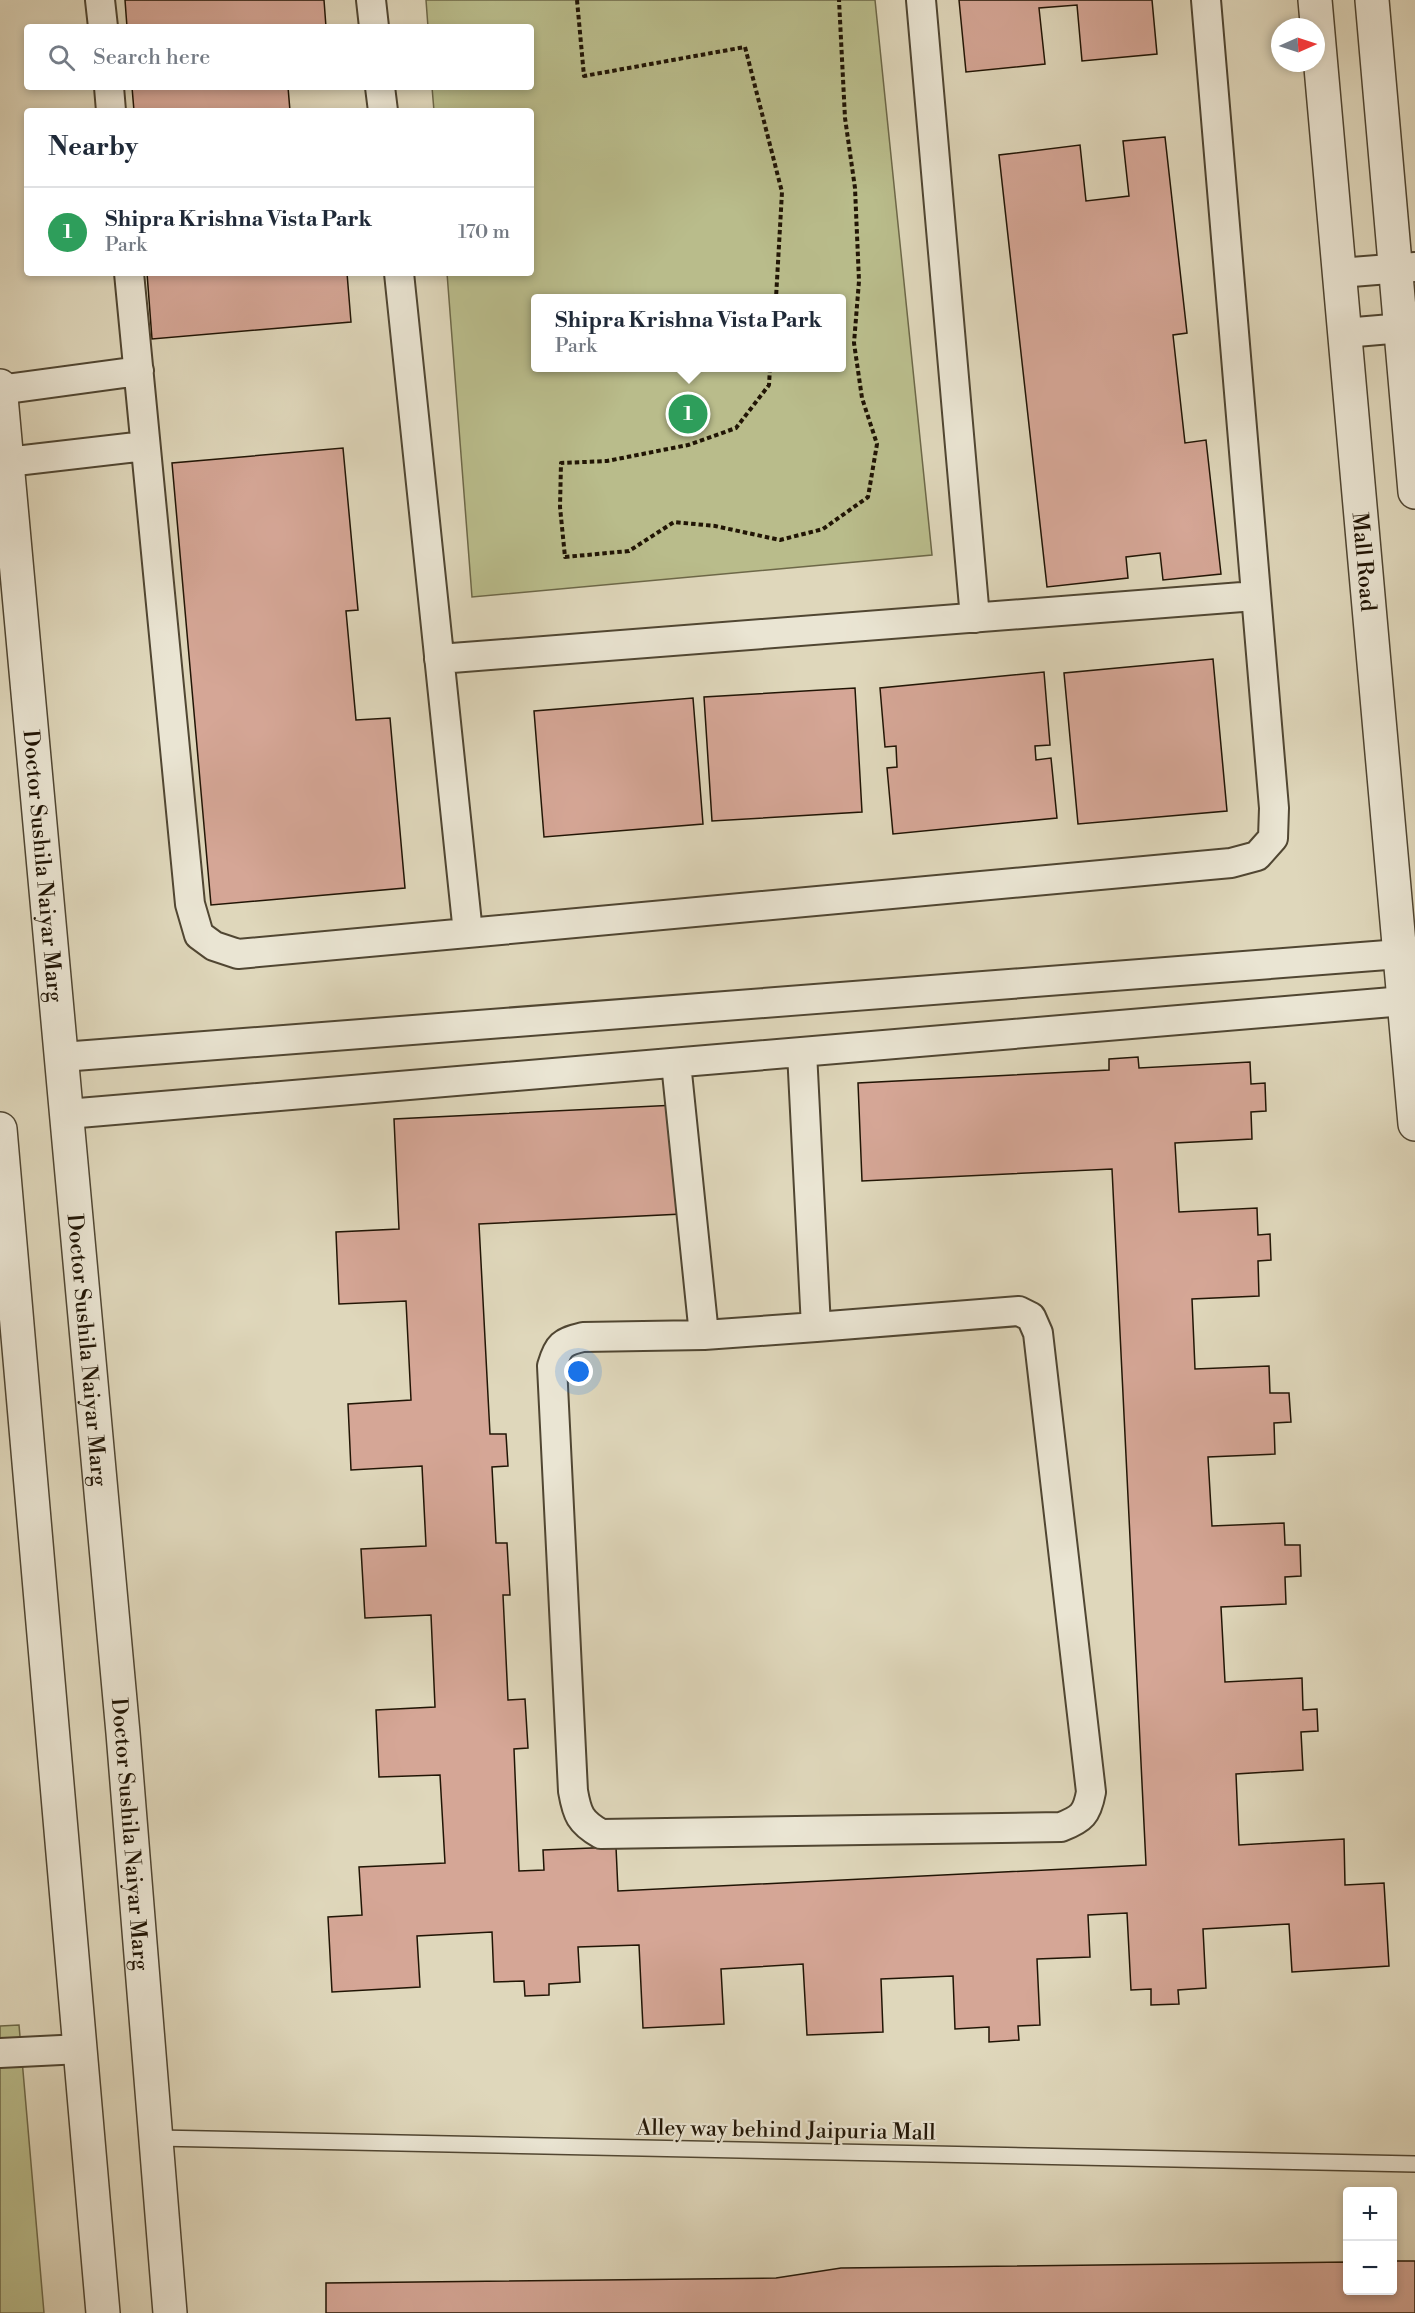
<!DOCTYPE html>
<meta charset="utf-8">
<style>
:root{--surface:#fff;--page:#f6f6f7;--text:#1f2937;--muted:#747a83;--line:#e0e1e3;--accent:#8f2418}
body{margin:0;font-family:"Libre Bodoni",serif;background:var(--page);color:var(--text)}
.controls{position:absolute;right:18px;bottom:18px;display:grid;overflow:hidden;border-radius:6px;box-shadow:0 3px 9px #0003}
.controls button{width:54px;height:54px;display:grid;place-items:center;padding:0;border:0;border-bottom:2px solid var(--line);background:var(--surface);color:var(--text);font:30px sans-serif}
.compass{position:absolute;left:1271px;top:18px;width:54px;height:54px;border-radius:50%;background:var(--surface);box-shadow:0 3px 9px #0003;rotate:87deg}
.you{position:absolute;left:579px;top:1372px;width:21px;height:21px;margin:-15px;border:4px solid #fff;border-radius:50%;background:#1a73e8;box-shadow:0 0 0 9px #1a73e833}
.badge{display:grid;place-items:center;width:39px;height:39px;border-radius:50%;background:var(--accent);color:#fff;font-size:20px;font-weight:700}
.pin{position:absolute;translate:-50% -50%;border:3px solid #fff;box-shadow:0 2px 6px #0006}
.popup{position:absolute;left:531px;top:294px;width:315px;height:78px;box-sizing:border-box;display:grid;place-content:center;border-radius:6px;background:var(--surface);filter:drop-shadow(0 2px 4px #0005);font-size:20px;white-space:nowrap;color:var(--muted)}
.popup b{font-size:22px;color:var(--text)}
.popup::after{content:'';position:absolute;left:50%;top:100%;margin-left:-12px;border:12px solid transparent;border-top-color:var(--surface)}
.list{margin:0;padding:0;list-style:none}
h2{display:flex;justify-content:space-between;align-items:center;height:78px;margin:0;padding:0 24px;font-size:26px}
h2 small{font-size:20px;font-weight:400;color:var(--muted)}
.list li{display:grid;grid-template-columns:39px 1fr auto;gap:18px;align-items:center;box-sizing:border-box;height:90px;padding:0 24px;border-top:2px solid var(--line)}
.list b{display:block;font-size:22px;white-space:nowrap}
.list p{margin:0;font-size:20px;white-space:nowrap;color:var(--muted)}
.list em{font-size:20px;font-style:normal;color:var(--muted)}
.icon{flex:none;width:33px;height:33px;fill:none;stroke:currentColor;stroke-width:2;stroke-linecap:round;stroke-linejoin:round}
.map{position:relative;flex:none;width:1415px;height:2313px;overflow:hidden}
.search{position:absolute;background:var(--surface);box-shadow:0 3px 9px #0003;left:24px;top:24px;width:510px;height:66px;display:flex;align-items:center;gap:15px;box-sizing:border-box;padding:0 21px;border-radius:6px;color:var(--muted);font-size:22px}
.panel{position:absolute;background:var(--surface);box-shadow:0 3px 9px #0003;left:24px;top:108px;width:510px;height:168px;border-radius:6px}
.map>svg:first-child{display:block}
.green{fill:#b9bc8b;stroke:#6d6848;stroke-width:1.5;fill-rule:evenodd}
.building{fill:#d5a696;stroke:#211505;stroke-width:1.5}
.lines{fill:none;stroke-linecap:round;stroke-linejoin:round}
.service-casing{stroke:#504632;stroke-width:18}
.minor-casing{stroke:#504632;stroke-width:32}
.tertiary-casing{stroke:#504632;stroke-width:36}
.path{stroke:#211505;stroke-width:4;stroke-dasharray:4.5 3;stroke-linecap:butt}
.service{stroke:#eae5d3;stroke-width:15}
.minor{stroke:#eae5d3;stroke-width:28}
.tertiary{stroke:#eae5d3;stroke-width:33}
.labels{text-anchor:middle;stroke-width:4.5;stroke-linejoin:round;paint-order:stroke}
.street-label{font-size:22px;fill:#211505;stroke:#eae5d3}
</style>
<div class="map">
<svg width="1415" height="2313" viewBox="0 0 1415 2313">
<rect width="100%" height="100%" fill="#dfd7bb"/>
<filter id="stains"><feTurbulence type="fractalNoise" baseFrequency=".00333" numOctaves="4"/><feColorMatrix values="0 0 0 0 .2 0 0 0 0 .09 0 0 0 0 .02 0 0 0 .5 -.17"/></filter>
<radialGradient id="worn" r=".72"><stop offset=".6" stop-color="#630" stop-opacity="0"/><stop offset="1" stop-color="#630" stop-opacity=".3"/></radialGradient>
<path class="green" d="M426,0H875L932,555L472,597L447,273H531V111H434L432,87H531V27H428ZM535,298H841V368H535Z
M19,2025L44,2313H0V2026Z"/>
<path class="building" d="M125,0H324L326,27H127Z
M959,0H1152L1157,54L1082,61L1077,5L1039,8L1045,64L966,72Z
M132,87H288L290,111H134Z
M1165,137L1187,333L1173,335L1185,443L1206,440L1221,574L1163,580L1160,553L1126,557L1128,578L1047,587L999,155L1080,145L1086,201L1129,196L1123,141Z
M147,273H347L351,322L152,339Z
M343,448L358,610L346,611L356,720L390,718L405,888L211,905L172,463Z
M1213,659L1227,811L1078,824L1064,673Z
M1044,672L1050,745L1035,746L1036,760L1051,758L1057,818L893,834L887,768L897,767L896,746L885,747L880,688Z
M855,688L862,812L712,821L704,697Z
M693,698L703,824L544,837L534,711Z
M1138,1057L1139,1068L1250,1062L1251,1084L1265,1083L1266,1111L1251,1112L1252,1139L1175,1143L1179,1212L1257,1208L1258,1235L1270,1234L1271,1260L1258,1261L1259,1296L1192,1299L1195,1369L1269,1366L1270,1393H1289L1291,1422L1274,1423L1275,1454L1208,1457L1212,1526L1284,1523L1285,1545H1300L1301,1576L1285,1577L1286,1604L1221,1607L1225,1682L1302,1678L1303,1710L1317,1709L1318,1731L1301,1732L1303,1770L1236,1774L1239,1845L1344,1839L1345,1885L1384,1883L1389,1966L1292,1972L1289,1924L1203,1929L1206,1988L1178,1990L1179,2004L1151,2005V1989L1131,1990L1127,1913L1088,1915L1090,1957L1037,1959L1040,2025L1018,2026L1019,2040L989,2042V2027L955,2029L953,1976L881,1979L883,2032L807,2035L803,1964L721,1969L724,2024L643,2028L639,1945L578,1947L580,1982L549,1984V1995L525,1996L524,1981L494,1982L492,1932L417,1936L420,1987L332,1992L328,1917L362,1915L359,1867L445,1863L440,1775L379,1777L376,1710L435,1707L431,1615L365,1618L361,1549L426,1546L422,1466L351,1470L348,1404L411,1400L406,1301L339,1304L336,1232L399,1229L394,1119L676,1105L682,1214L479,1224L490,1434H506L508,1466L492,1467L496,1543H507L510,1595H503L508,1700L525,1699L528,1748L514,1749L519,1871L544,1870L543,1850L616,1847L618,1891L1146,1865L1112,1169L862,1181L858,1083L1109,1070V1059Z
M1392,2261H1415V2313H326V2283L776,2278L841,2268L1348,2262V2290H1392Z"/>
<g class="lines">
<g class="service-casing">
<path id="service" d="M157,2138L1415,2164"/>
</g>
<g class="minor-casing">
<path id="minor" d="M100,0L103,27
M371,0L374,27
M921,0L975,618
M109,87L111,111
M380,87L383,111
M129,273L190,904L199,935L214,946L238,954L1231,863L1257,856L1273,838L1274,808L1206,0
M399,273L468,933
M1339,273L1415,267
M1344,333L1415,327
M0,390L139,371
M7,462L145,446
M439,659L1255,596
M62,1057L1400,954
M676,1063L704,1335L583,1337C562,1342 558,1345 552,1366L573,1791C577,1814 580,1822 601,1834L1061,1827C1082,1819 1087,1814 1091,1792L1038,1333L1031,1317L1019,1311L816,1327L802,1052
M67,1114L1404,1001
M704,1335L816,1327
M0,2053L81,2049"/>
</g>
<g class="tertiary-casing">
<g id="tertiary">
<path id="s1" d="M1315,0L1415,1124"/>
<path d="M1372,0L1415,492"/>
<path id="s2" d="M0,386L123,1733L170,2313"/>
<path d="M0,1129L103,2313"/>
</g>
</g>
<path class="path" d="M577,0L584,76L745,47L782,192L776,298
M770,368L769,385L736,428L688,445L607,461L561,463L560,507L565,557L629,551L674,522L715,526L780,540L823,529L868,497L877,444L862,398L854,343L859,281L855,188L845,118L839,0"/>
<use href="#service" class="service"/>
<use href="#minor" class="minor"/>
<use href="#tertiary" class="tertiary"/>
</g>
<g class="labels">
<g class="street-label">
<text dy="8" stroke="none"><textPath href="#s1" startOffset="564">Mall Road</textPath></text>
<text dy="8" stroke="none"><textPath href="#s2" startOffset="482">Doctor Sushila Naiyar Marg</textPath></text>
<text dy="8" stroke="none"><textPath href="#s2" startOffset="968">Doctor Sushila Naiyar Marg</textPath></text>
<text dy="8" stroke="none"><textPath href="#s2" startOffset="1454">Doctor Sushila Naiyar Marg</textPath></text>
<text transform="translate(786 2129) rotate(1)" y="8">Alley way behind Jaipuria Mall</text>
</g>
</g>
<rect width="100%" height="100%" filter="url(#stains)"/>
<rect width="100%" height="100%" fill="url(#worn)"/>
</svg>
<div class="controls">
<button>+</button>
<button>−</button>
</div>
<svg class="compass" viewBox="-18 -18 36 36"><path d="M0-13l5 13h-10z" fill="#e53935"/><path d="M0 13l5-13h-10z" fill="#747a83"/></svg>
<div class="you"></div>
<div class="pin badge" style="left:688px;top:414px;background:#2e9e5b">1</div>
<div class="popup"><b>Shipra Krishna Vista Park</b>Park</div>
<div class="search"><svg class="icon" aria-label="search" viewBox="0 0 24 24"><circle cx="10" cy="10" r="6"/><path d="M15 15l6 6"/></svg>Search here</div>
<section class="panel">
<h2>Nearby<small></small></h2>
<ul class="list">
<li><span class="badge" style="background:#2e9e5b">1</span><div><b>Shipra Krishna Vista Park</b><p>Park</p></div><em>170 m</em></li>
</ul>
</section>
</div>
